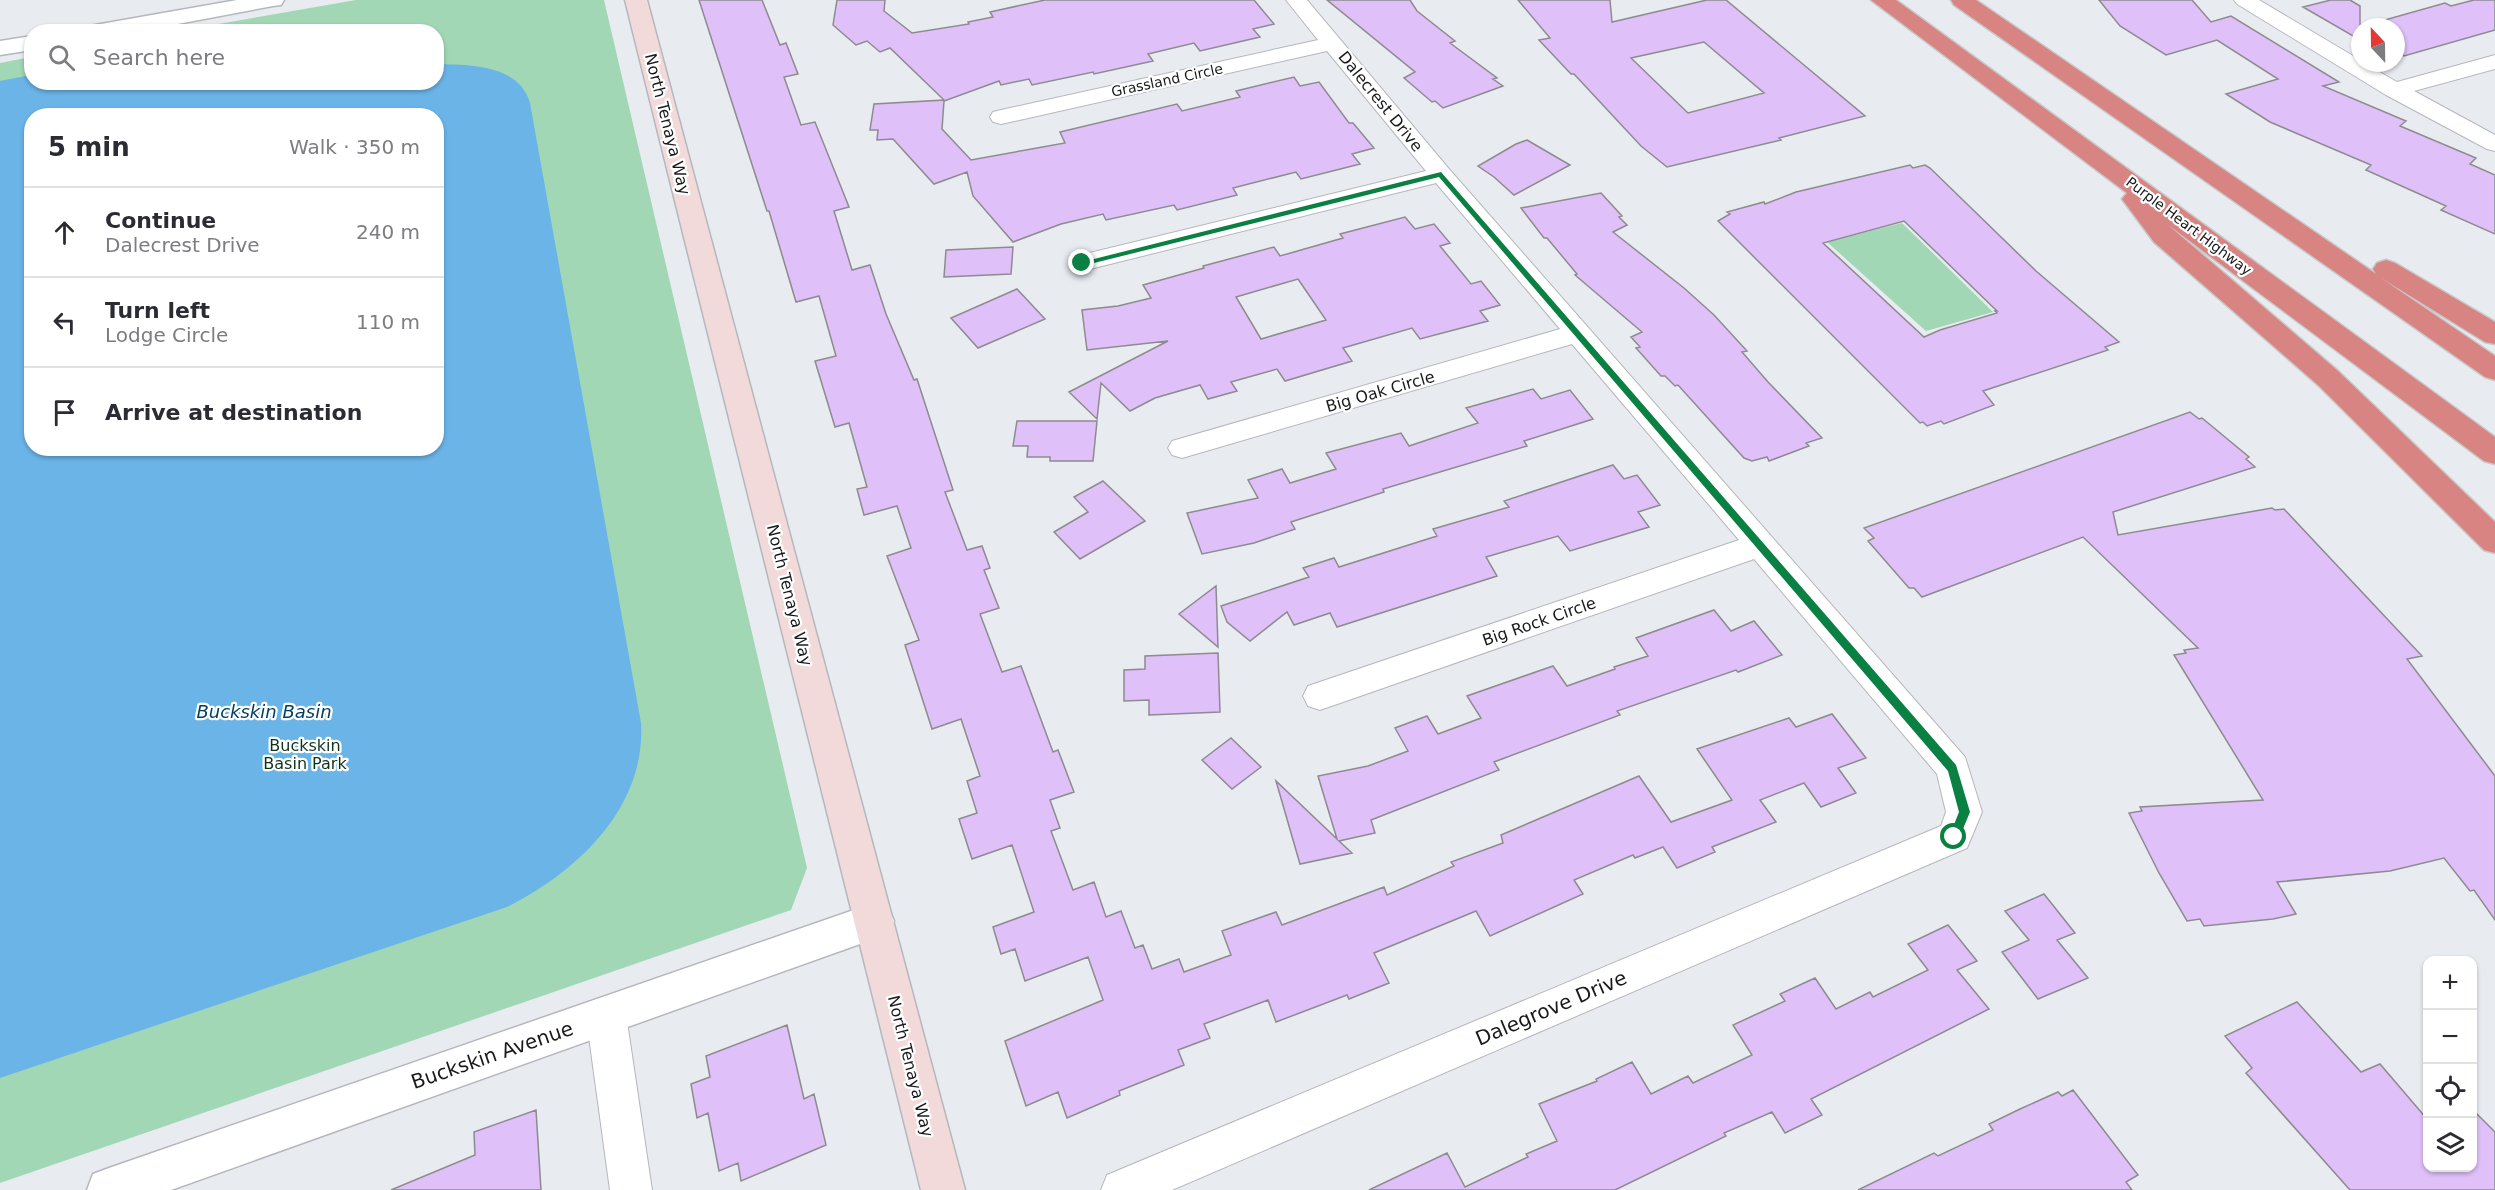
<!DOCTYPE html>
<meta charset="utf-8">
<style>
:root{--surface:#fff;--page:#f2f2f3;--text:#2b2b33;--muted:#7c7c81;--line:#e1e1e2}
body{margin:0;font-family:"DejaVu Sans",sans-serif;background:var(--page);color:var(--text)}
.controls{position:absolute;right:18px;bottom:18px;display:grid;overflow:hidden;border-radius:12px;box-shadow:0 2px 4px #0004}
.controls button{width:54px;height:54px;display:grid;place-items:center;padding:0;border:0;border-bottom:2px solid var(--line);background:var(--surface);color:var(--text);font:30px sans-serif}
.compass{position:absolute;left:2351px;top:18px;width:54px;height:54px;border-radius:50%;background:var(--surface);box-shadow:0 2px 4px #0004;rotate:338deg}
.stop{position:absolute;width:18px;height:18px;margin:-14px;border:4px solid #0b8043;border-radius:50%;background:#fff}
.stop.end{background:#0b8043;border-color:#fff;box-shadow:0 2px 6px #0008}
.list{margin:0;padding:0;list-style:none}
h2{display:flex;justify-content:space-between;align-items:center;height:78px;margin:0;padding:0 24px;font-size:26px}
h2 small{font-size:20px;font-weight:400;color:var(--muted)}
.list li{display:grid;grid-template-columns:39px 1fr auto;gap:18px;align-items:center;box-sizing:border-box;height:90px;padding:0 24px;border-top:2px solid var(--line)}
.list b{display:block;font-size:22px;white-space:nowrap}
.list p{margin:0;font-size:20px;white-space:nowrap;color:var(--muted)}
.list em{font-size:20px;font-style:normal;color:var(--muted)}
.icon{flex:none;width:33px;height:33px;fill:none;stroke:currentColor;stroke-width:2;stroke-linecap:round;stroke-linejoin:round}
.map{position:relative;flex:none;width:2495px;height:1190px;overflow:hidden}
.search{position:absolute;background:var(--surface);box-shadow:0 2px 4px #0004;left:24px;top:24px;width:420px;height:66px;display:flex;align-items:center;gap:15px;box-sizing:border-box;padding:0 21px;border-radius:24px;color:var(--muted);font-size:22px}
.panel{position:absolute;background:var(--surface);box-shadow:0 2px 4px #0004;left:24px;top:108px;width:420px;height:348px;border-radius:24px}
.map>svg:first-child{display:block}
.green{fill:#a1d7b5;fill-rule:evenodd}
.water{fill:#6bb4e8;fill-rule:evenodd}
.building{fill:#dfc0f9;stroke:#8d8b8f;stroke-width:1.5;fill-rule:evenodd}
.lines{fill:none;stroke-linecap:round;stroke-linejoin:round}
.minor-casing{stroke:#b4b7bc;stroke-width:2}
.tertiary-casing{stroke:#b4b7bc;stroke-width:3}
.secondary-casing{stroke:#b4b7bc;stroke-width:3}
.motorway-casing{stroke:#c8c8c8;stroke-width:3}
.minor{fill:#fff;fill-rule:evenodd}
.tertiary{fill:#fff;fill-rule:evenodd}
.secondary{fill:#f3dada;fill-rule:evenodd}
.motorway{fill:#d88482;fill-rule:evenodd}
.route{fill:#0b8043}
.labels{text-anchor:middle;stroke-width:4.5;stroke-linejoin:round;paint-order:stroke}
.far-street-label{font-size:14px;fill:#18191a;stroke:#fff}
.street-label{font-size:16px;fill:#18191a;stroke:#fff}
.park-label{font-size:16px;fill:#0f321f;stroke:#fff}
.water-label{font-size:18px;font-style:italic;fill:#013f60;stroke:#fff}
.near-street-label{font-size:20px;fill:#18191a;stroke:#fff}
</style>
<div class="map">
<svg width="2495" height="1190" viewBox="0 0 2495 1190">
<rect width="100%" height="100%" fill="#e8ebf0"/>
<path class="green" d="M356,0H604L807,868L791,910L0,1183V63L31,57L32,82H436V32L178,31ZM32,116H436V448H32Z
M1902,223L1993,312L1926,331L1827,242Z"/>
<path class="water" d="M437,64C469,65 519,64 530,103L641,723C646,808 577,872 507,907L0,1078V81L31,75L32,82H436ZM32,116H436V448H32Z"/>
<path class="building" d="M699,0H762L780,45L786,43L798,74L784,77L801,125L815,122L849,207L834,211L852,270L870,265L886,314L914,380L917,379L953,490L945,492L967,550L982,546L990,568L984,570L999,608L980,614L1002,672L1021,666L1053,752L1058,750L1074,792L1050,800L1060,828L1051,831L1073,890L1094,882L1106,917L1121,911L1135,948L1143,945L1152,969L1179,959L1184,972L1231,955L1222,931L1276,912L1282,925L1384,887L1387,895L1454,866L1451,862L1503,843L1501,835L1639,776L1671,822L1732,800L1697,749L1789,718L1796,727L1832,714L1866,758L1838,768L1856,793L1821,807L1804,783L1760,800L1776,822L1712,847L1715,852L1677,868L1663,847L1635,858L1633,855L1574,880L1583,894L1490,936L1476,911L1374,953L1389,983L1349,999L1347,995L1276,1022L1268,1000L1204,1024L1210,1038L1178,1050L1184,1065L1119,1091L1120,1095L1067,1118L1058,1092L1026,1106L1005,1041L1103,1000L1088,957L1025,981L1015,949L1001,954L993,927L1034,912L1012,845L972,859L959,819L977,813L967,781L980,776L961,719L932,729L905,645L919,640L887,556L911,548L897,506L864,515L857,489L867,487L849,423L835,427L815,361L836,356L819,296L796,302L769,211H767Z
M837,0H885L884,11L912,33L969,24L968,22L993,17L990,12L1045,0H1254L1274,24L1253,29L1260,37L1200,51L1194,43L1148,54L1153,61L1094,74L1093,72L1032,85L1029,79L1001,85L999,81L944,101L942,129L971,160L1065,143L1060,132L1177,104L1182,111L1240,97L1236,91L1294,77L1300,86L1319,82L1349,123H1353L1374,148L1352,154L1360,164L1301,179L1296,172L1233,188L1237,195L1177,210L1174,205L1106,220L1103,214L1061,224L1013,242L973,196L967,172L934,184L893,139L877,140L878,130H870L874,104L944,100L890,48L880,52L867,41L856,45L833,25Z
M1327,0H1410L1417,11L1455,41L1450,43L1497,78L1493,79L1503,86L1443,108L1435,101L1432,102L1404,78L1415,72Z
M1518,0H1610L1612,22L1707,0H1726L1865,116L1779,138L1781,140L1667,167L1641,146L1574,74H1571L1539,40L1550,38ZM1704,42L1764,93L1688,113L1631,58Z
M2099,0H2192L2211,22L2231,16L2339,82L2323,86L2406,121L2400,126L2476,158L2470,164L2495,175V234L2441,210L2446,206L2366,170L2371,165L2270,122L2226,94L2278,79L2217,40L2166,55L2120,26Z
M2331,0H2350L2360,6V40L2303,7Z
M2474,0H2495V30L2404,56L2396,51V27H2360L2445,3L2451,6Z
M1527,140L1570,165L1514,195L1494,177L1478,166L1516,144Z
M1910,165L1913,168L1925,165L1930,168L2036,271L2119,342L2105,347L2108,350L1983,391L1994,405L1944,424L1941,421L1927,426L1923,422L1920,423L1718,221L1730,214L1727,212L1764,202L1765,204L1796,192ZM1904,221L1997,311H1995L1997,313L1940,330L1924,337L1823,243Z
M1601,193L1622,216L1619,217L1627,225L1613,232L1684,288L1714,315L1747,351L1742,352L1768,382L1822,438L1806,443L1809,446L1769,461L1767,457L1752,461L1744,458L1678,385L1675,386L1665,376H1661L1636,348L1640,347L1631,337L1642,332L1575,275L1577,274L1547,238H1544L1521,208Z
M1405,217L1415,229L1434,224L1450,243L1440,246L1471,284L1481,281L1500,305L1480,311L1488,321L1420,339L1412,328L1343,348L1352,361L1285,381L1277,369L1231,382L1237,391L1208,399L1200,385L1155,398L1130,411L1101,383L1097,419L1069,392L1168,341L1087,350L1082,310L1118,306L1151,298L1143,285L1204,268L1203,266L1274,247L1280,256L1343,238L1340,234ZM1298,279L1326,320L1261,339L1236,297Z
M1013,247L1011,274L944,277L946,250Z
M1017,289L1045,319L978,348L951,318Z
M1533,389L1541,399L1570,390L1593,419L1524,441L1527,446L1383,489L1384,492L1291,522L1295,529L1254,543L1202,554L1187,513L1258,498L1248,480L1282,469L1290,483L1336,469L1326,453L1401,433L1409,446L1478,423L1466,408Z
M2190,412L2199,419L2202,418L2249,457L2246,459L2255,467L2113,512L2118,535L2272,508L2275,510L2284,509L2422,656L2407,659L2495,776V920L2474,890L2470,891L2444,858L2390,871L2277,882L2296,914L2273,919L2204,926L2200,919L2187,921L2159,873L2129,813L2142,811L2140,807L2263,800L2174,655L2186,653L2184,650L2198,648L2083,537L1922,597L1914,588H1909L1868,541L1874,538L1864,528Z
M1017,421H1097L1093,461H1050V457H1027L1028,446H1013Z
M1613,465L1624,479L1637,475L1660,505L1638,512L1649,527L1570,551L1558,536L1486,557L1497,576L1337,627L1330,613L1294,625L1287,612L1250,641L1227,622L1221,606L1309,577L1303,568L1334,558L1339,567L1437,536L1433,529L1509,507L1504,501Z
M1103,481L1145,521L1080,559L1054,532L1088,512L1074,497Z
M1216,586L1218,647L1179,614Z
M1714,610L1731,631L1754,621L1782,655L1738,672L1736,670L1617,711L1620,715L1494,762L1499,770L1371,820L1375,833L1339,841L1352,853L1300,864L1276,781L1337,839L1318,776L1368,766L1408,751L1395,728L1427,716L1438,734L1481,718L1467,696L1553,666L1567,686L1615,669L1614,667L1648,656L1636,638Z
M1218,653L1220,712L1149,715V700L1124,701V670L1145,669V656Z
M1231,738L1261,767L1232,789L1202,760Z
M2044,894L2075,933L2057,940L2088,978L2038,999L2002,952L2029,940L2005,911Z
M1948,925L1977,961L1957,970L1989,1009L1811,1099L1822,1115L1785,1133L1772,1112L1724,1133L1726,1136L1615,1190H1369L1447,1153L1465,1187L1528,1157L1526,1154L1557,1141L1539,1104L1597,1081L1596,1079L1632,1062L1651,1094L1688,1076L1693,1083L1752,1055L1733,1025L1785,1001L1780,994L1815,978L1836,1009L1870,992L1873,997L1928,970L1908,944Z
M2297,1002L2361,1072L2380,1064L2427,1119V1167H2472V1109L2495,1132V1190H2350L2246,1073L2252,1068L2225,1036Z
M787,1025L804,1099L814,1094L826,1145L741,1181L738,1163L719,1171L708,1113L697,1118L691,1084L710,1077L706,1056Z
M2073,1090L2138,1175L2126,1182L2132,1190H1858L1934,1153L1938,1156L1993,1130L1989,1124L2020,1109L2058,1092L2062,1096Z
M536,1110L541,1190H391L475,1155L474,1132Z"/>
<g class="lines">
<g class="minor-casing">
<path id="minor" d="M1286,0H1307L1449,169L1965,757L1982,812L1967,848L1172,1190H1101L1107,1175L1941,826L1946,812L1937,774L1754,559L1320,710L1308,706L1303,696L1308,686L1739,540L1572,344L1182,458L1172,455L1168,448L1172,441L1560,329L1436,183L1082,271L1073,269L1069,263L1073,257L1426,171L1327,51L1001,124L993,122L990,117L993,112L1001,110L1318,40Z
M2234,0H2259L2360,60V63H2364L2397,82L2495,55V69L2414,91L2495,135V151L2487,149L2386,95L2237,4Z
M606,996L620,1001L626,1015L652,1190H610L586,1015L592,1001Z"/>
</g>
<g class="tertiary-casing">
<path id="tertiary" d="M237,0H284L281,5L273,6L135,32H84L87,27L95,25Z
M32,36V50L0,55V41Z
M874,903L888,908L894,921L888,934L874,939L171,1190H87L93,1174L109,1168Z"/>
</g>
<g class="secondary-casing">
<path id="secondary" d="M625,0H647L965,1190H921Z"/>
</g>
<g class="motorway-casing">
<path id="motorway" d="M1871,0H1896L2495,437V464L2484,461L2167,224L2338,371L2495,522V553L2484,550L2318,385L2154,242L2122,199L2127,193Z
M1951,0H1976L2376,274L2373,269L2377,263L2386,260L2395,263L2495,322V344L2485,342L2381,278L2495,356V380L2485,377L1954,5Z"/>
</g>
<use href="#minor" class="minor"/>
<use href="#tertiary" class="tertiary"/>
<use href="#secondary" class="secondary"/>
<use href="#motorway" class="motorway"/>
</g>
<path class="route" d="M1441,172L1956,765L1970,812L1958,841H1950L1949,837L1959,812L1948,771L1439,177L1082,266L1078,263Z"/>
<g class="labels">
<g class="far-street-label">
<text transform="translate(1167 80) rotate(-12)" y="5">Grassland Circle</text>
<text transform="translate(2189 226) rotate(37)" y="5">Purple Heart Highway</text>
</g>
<g class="street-label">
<text transform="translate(1381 101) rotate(51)" y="6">Dalecrest Drive</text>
<text transform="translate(668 124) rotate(76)" y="6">North Tenaya Way</text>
<text transform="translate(1380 391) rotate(-16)" y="6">Big Oak Circle</text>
<text transform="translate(790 595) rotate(76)" y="6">North Tenaya Way</text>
<text transform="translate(1539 621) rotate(-19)" y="6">Big Rock Circle</text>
<text transform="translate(911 1066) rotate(76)" y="6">North Tenaya Way</text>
</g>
<g class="park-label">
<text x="305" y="751">Buckskin<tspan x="305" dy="18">Basin Park</tspan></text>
</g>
<g class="water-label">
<text x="264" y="718">Buckskin Basin</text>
</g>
<g class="near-street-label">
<text transform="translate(1551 1008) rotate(-23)" y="7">Dalegrove Drive</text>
<text transform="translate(492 1055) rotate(-19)" y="7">Buckskin Avenue</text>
</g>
</g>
</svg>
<div class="controls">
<button>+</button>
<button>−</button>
<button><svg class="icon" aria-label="locate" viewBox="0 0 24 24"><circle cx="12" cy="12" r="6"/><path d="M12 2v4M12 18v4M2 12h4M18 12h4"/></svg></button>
<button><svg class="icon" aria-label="layers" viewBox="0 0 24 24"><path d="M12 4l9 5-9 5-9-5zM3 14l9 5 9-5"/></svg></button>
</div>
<svg class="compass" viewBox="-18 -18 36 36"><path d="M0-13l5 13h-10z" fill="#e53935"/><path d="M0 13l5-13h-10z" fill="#7c7c81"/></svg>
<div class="stop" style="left:1954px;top:837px"></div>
<div class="stop end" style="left:1082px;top:263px"></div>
<div class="search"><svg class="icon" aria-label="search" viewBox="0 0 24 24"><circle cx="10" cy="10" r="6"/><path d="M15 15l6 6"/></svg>Search here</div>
<section class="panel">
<h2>5 min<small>Walk · 350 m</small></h2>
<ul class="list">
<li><svg class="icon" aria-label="ahead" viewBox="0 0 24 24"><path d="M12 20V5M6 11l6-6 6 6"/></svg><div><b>Continue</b><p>Dalecrest Drive</p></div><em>240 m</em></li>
<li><svg class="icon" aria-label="left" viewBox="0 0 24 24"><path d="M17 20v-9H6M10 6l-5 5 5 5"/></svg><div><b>Turn left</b><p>Lodge Circle</p></div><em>110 m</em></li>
<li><svg class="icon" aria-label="arrive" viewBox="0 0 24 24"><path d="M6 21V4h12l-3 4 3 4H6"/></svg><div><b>Arrive at destination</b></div></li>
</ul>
</section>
</div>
